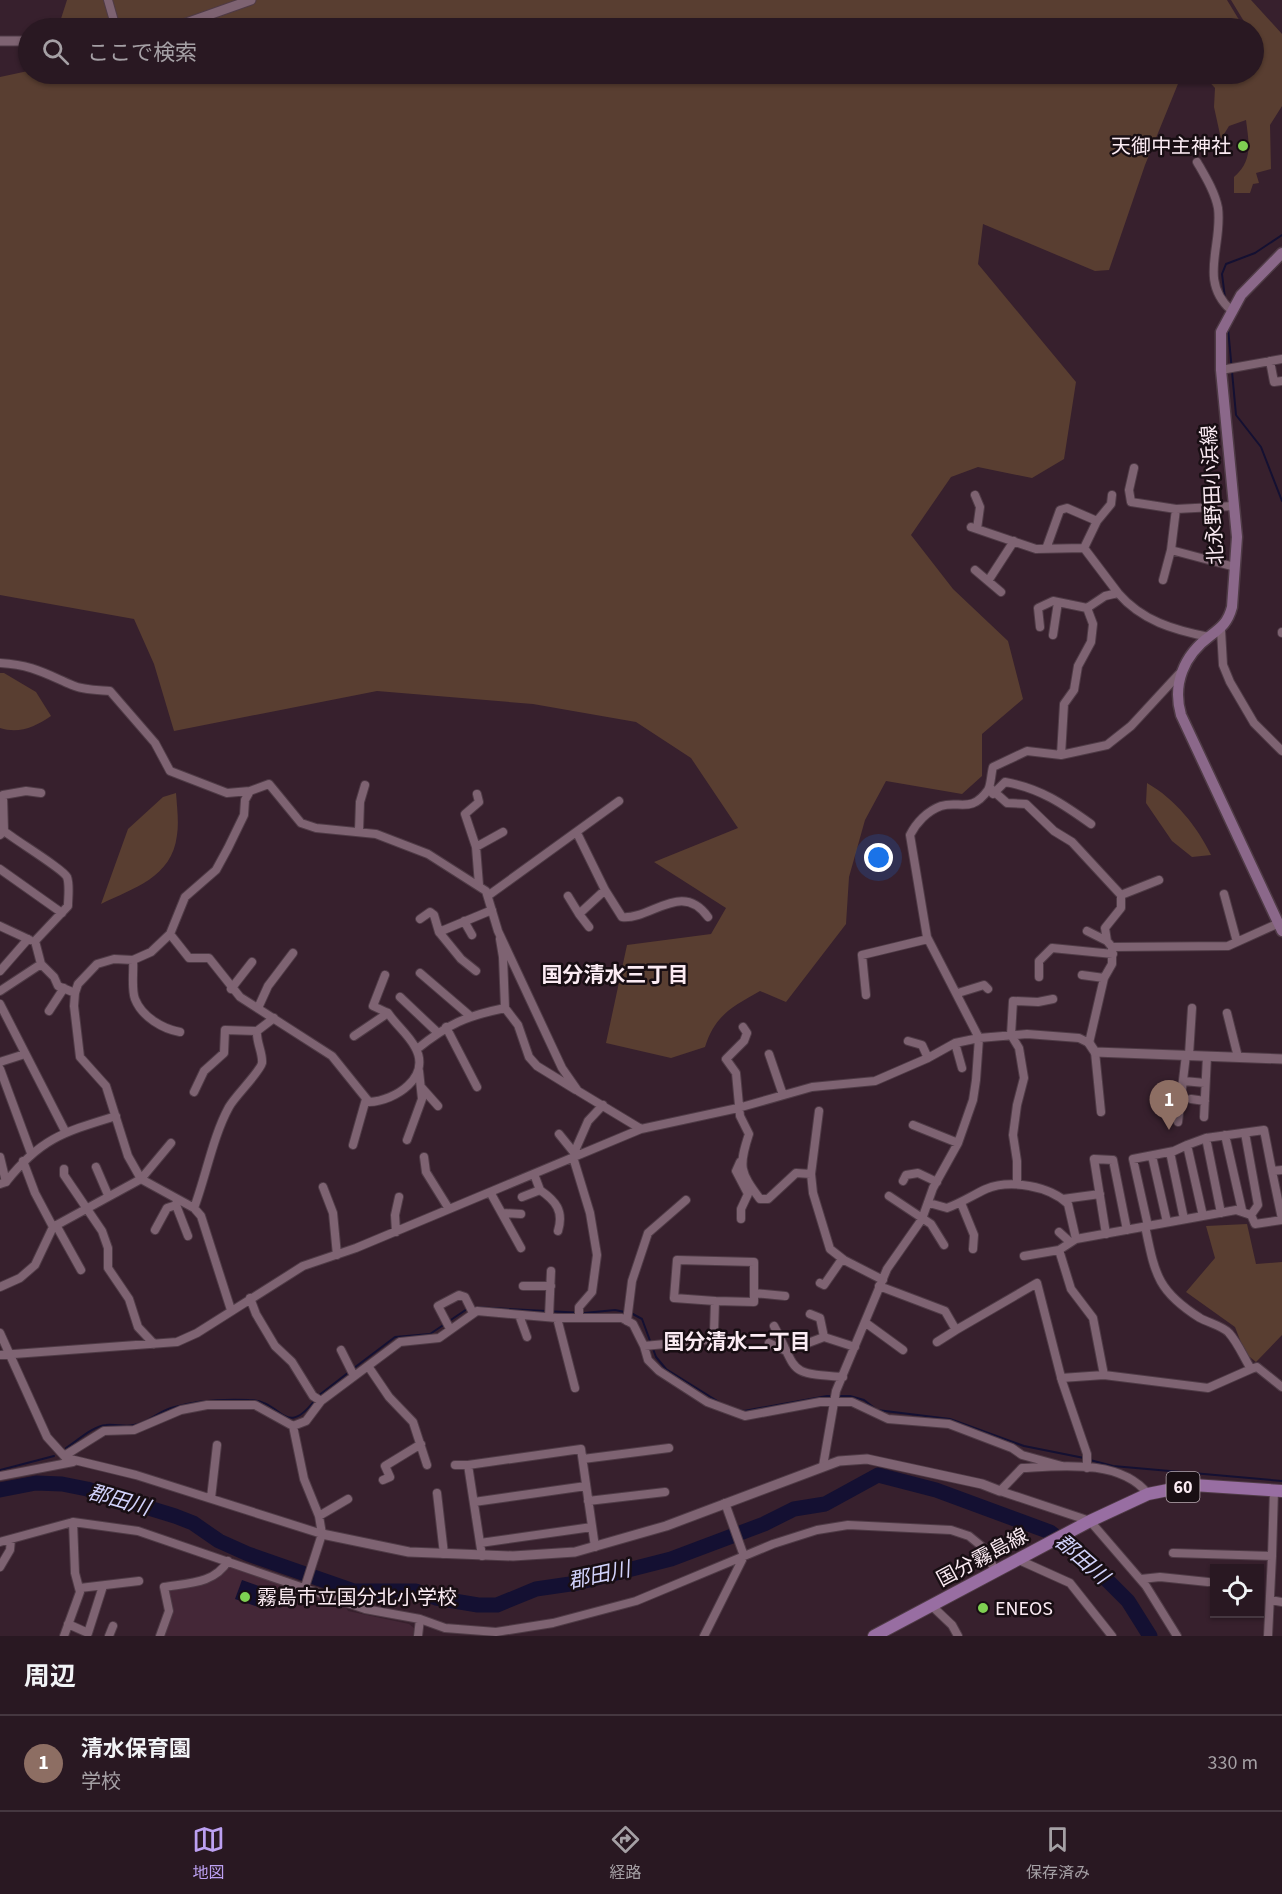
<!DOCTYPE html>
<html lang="ja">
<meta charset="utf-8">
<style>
:root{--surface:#291822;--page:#35252f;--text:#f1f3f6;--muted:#a5a0a5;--line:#453740;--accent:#bca0f2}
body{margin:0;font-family:"Source Sans 3","Noto Sans JP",sans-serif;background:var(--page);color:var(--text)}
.controls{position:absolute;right:18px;bottom:18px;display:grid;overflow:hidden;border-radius:0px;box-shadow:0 2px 4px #0004}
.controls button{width:54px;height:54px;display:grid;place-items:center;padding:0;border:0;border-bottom:2px solid var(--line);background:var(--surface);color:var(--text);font:30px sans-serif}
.you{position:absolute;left:879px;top:858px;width:21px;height:21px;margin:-15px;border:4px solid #fff;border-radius:50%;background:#1a73e8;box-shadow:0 0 0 9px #1a73e833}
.badge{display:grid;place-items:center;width:39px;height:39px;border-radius:50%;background:var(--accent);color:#fff;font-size:20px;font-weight:700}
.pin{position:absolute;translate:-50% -50px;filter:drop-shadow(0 2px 3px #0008)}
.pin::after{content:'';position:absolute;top:32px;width:21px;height:18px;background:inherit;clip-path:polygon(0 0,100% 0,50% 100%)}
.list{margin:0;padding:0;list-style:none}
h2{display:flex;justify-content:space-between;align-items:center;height:78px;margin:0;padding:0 24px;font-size:26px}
h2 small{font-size:20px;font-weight:400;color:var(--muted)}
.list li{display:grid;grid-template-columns:39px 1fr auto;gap:18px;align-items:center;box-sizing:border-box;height:96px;padding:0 24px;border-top:2px solid var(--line)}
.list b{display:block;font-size:22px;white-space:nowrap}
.list p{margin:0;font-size:20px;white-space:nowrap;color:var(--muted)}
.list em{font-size:20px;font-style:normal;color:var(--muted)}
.icon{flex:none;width:33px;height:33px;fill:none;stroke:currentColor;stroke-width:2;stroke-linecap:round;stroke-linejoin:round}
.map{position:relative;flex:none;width:1282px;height:1636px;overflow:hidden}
.search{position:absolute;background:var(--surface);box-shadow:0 2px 4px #0004;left:18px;right:18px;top:18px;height:66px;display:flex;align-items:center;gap:15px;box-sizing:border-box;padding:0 21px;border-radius:33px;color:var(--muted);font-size:22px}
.sheet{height:174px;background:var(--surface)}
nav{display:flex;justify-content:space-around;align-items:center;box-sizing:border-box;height:84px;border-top:2px solid var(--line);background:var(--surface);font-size:16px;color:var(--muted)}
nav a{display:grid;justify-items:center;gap:3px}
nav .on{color:var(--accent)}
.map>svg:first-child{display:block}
.built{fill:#442737}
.green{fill:#593e31}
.water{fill:#141032}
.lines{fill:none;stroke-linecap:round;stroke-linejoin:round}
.stream{stroke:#141032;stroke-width:2}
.river{stroke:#141032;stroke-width:15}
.minor-casing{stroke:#4f3b46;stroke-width:10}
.tertiary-casing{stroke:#4f3b46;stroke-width:11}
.secondary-casing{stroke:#4f3b46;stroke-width:13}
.primary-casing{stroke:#4f3b46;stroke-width:14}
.minor{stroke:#7e6372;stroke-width:8}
.tertiary{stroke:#7e6372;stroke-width:9}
.secondary{stroke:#8b688a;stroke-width:10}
.primary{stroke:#986ea2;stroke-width:12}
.poi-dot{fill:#7fd052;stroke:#180e13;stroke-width:2}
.labels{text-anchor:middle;stroke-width:5;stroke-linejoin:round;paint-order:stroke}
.shield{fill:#180e13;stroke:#b7a9b0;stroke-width:1.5}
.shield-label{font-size:18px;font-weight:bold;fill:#fbebf3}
.poi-label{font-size:20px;fill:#fbebf3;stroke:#180e13;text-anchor:start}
.street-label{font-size:20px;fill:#fbebf3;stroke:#180e13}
.neighbourhood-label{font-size:21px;font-weight:bold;fill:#fbebf3;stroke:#180e13}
.water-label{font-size:21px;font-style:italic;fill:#d1d2fb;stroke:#180e13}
</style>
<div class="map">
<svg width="1282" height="1636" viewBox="0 0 1282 1636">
<rect width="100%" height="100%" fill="#37202d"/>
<path class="built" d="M227,1566L345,1605L348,1611L409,1624L414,1628L413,1636H161L170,1611L166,1590L211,1580Z"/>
<path class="green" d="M67,0H1227L1244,28H58Z
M1231,0H1251L1282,34V106L1270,125L1271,169L1256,173L1259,183L1253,184L1250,193H1234V177C1253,160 1249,144 1246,120L1229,126L1221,139L1214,107L1215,88L1203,75H1191L1254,74V28H1248Z
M28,71V74H1182L1145,165L1109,270L1095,271L983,224L978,264L1076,382L1064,459L1032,478L978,467L951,477L911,535L953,589L1008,641L1023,699L982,734V776L962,794L886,781L865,820L849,877L846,924L786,1002L760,991C732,1007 715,1015 705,1047L671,1058L606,1043L627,945L711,934L726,908L654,862L738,828L691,758L636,722L533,704L377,691L174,731L154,664L134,619L0,595V77Z
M0,673H4L36,692L51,716C35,727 19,734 0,728Z
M1147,783C1175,799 1197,826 1211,855L1192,857L1172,841L1146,803Z
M176,793C177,807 179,822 177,835C172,878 133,888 101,904L128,829L163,797Z
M1247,1224L1256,1264L1282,1262V1335L1256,1362L1245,1353L1235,1327L1186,1292L1215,1258L1206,1226Z"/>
<path class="water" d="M242,1580L270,1590L264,1609L235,1599Z"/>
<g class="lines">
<path class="stream" d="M1225,298L1222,274L1226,264L1255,253L1282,235
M1228,328L1236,415L1261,447L1282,501
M473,1307L584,1313L615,1310L625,1312
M631,1313L642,1319L656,1357L666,1369L722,1404
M354,1368L395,1337L430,1334L467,1309
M318,1396L349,1372
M739,1410L744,1411L827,1396H850L864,1400L877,1410L950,1419L1024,1446L1084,1458
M66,1448C77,1441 93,1426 106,1425C115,1424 125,1427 134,1425C147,1423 158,1412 171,1408C196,1400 224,1399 249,1400C283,1400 284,1440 315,1400
M1090,1460L1113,1466L1282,1481
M0,1470L54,1456"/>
<path class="river" d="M0,1490L36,1483L62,1484L87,1489L175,1516L193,1523L219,1541L248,1554L354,1591H416L436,1598L478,1605H497L536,1589L577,1583L671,1559L764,1524L794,1509L825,1504L878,1475L936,1490L1050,1532L1088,1561L1128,1601L1150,1636"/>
<g class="minor-casing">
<path id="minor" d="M108,0L116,28
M1197,162C1205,176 1215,192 1218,208C1223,245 1198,281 1231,310
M1270,361L1274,382L1282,381
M1221,370L1282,359
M1134,468L1129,490L1131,502L1176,509
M975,495L980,507L977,529
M1097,521L1111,504L1112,495
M971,527L1036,549L1084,548L1118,593
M1046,549L1060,510L1067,508L1097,521L1084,548
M1171,550L1176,509L1234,506
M975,570L988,581
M1163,580L1171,550L1235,567
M1001,592L988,581L1014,541
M1040,627L1038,608L1053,601L1087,608
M1221,630L1223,665L1230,682L1254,723L1282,751
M1282,632V633
M1053,635L1058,602
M0,663C32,665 44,673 72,685C82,690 98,690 110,691L155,743L170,771L227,793L250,791
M1061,755L1064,704L1074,690L1078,666L1091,642L1093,624L1087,608L1105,596L1118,593C1142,621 1174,630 1209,637
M990,788L1007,803L1026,804L1054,831L1072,842L1121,895V908L1105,928L1107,941L1112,947
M477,794L479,802L465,814L476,847L479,885
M993,794L1005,782C1040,788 1063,804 1091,824
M4,831L3,795L26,791L41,793
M359,831L360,802L365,785
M577,833L605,890L622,917C651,920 682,880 708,917
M0,835L4,831C15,840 63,869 67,877C70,885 68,897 68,906L35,941
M476,847L503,832
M0,869L62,913
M1224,894L1237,942
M489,895L619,801
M1121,895L1159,880
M568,896L579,914L605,890
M579,914L589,927
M420,919L430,912L434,915L439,932
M464,921L472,935
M0,926L30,940
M1087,931L1107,941
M170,934L189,958H209L240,997L332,1056L369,1102C395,1101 432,1077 415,1047C408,1034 396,1025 388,1013L354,1036
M500,939L503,957L505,1008L518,1025L529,1057L537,1066L576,1090
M35,941L41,964L54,977L58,986L75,993
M133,960C134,971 131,989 135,999C142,1017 163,1029 180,1032
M0,971L28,939
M476,971L461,959L439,932L492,910
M420,973L469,1015
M385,975L373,1006L388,1013
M1082,975L1104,978
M1039,977V961L1052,948L1113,954
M231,989L252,962
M0,991L41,964
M958,993L984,985L988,989
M866,995L862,955L928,939
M400,997L437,1032
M0,1004L65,1131
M258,1008L268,986L293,953
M49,1011L64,988
M1227,1013L1238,1057
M446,1027L477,1087
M743,1027L747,1033L744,1041L726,1059L736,1073L740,1116L749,1134C738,1167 740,1172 760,1199H768L796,1173L811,1174
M908,1041L922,1045L928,1058
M955,1043L962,1068
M417,1049C448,1024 466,1016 505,1008
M1095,1052L1101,1112
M769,1054L783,1095
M1189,1055L1192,1008
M0,1062L25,1054
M0,1069L31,1153
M1184,1081L1205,1083
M422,1088L438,1106
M194,1092L204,1071L224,1053L225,1030L257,1031
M1191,1099L1205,1101
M819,1111L811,1174L813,1193L830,1249L844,1260L883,1280
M1204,1117L1207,1056
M1178,1122L1186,1055
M913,1125L958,1143
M1245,1133L1258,1205L1251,1215
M559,1134L576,1155
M1225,1135L1242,1210
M407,1140L422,1099L419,1071
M353,1145L366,1099
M1170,1152L1184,1219
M574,1153L588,1121L603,1105
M1152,1156L1167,1222
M0,1157L6,1182
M424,1157L426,1172L449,1209
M573,1157L590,1213L597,1255L592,1292L579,1307V1318
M23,1161L35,1193L53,1227
M740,1162L736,1171L748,1194L741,1209V1219
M96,1167L108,1195
M64,1169V1175L102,1231L108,1248V1268L129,1299L138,1327L154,1344
M1272,1171L1282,1219
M903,1181L906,1175L918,1173L937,1182
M0,1184L6,1182C41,1138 64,1132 116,1116
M1017,1184V1161L1013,1135L1017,1105L1024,1078L1019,1048L1011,1035L1013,1001L1038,1002L1053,999
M323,1187L333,1213L337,1255
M540,1190C556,1201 564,1211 558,1231
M490,1192L521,1248
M889,1196L931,1224L944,1245
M522,1197L540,1190L534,1174
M1063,1199L1100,1194
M177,1200L176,1205L188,1236
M929,1203L947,1208C961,1203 973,1195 986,1189C1010,1179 1050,1186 1068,1204L1076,1239L1236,1210L1251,1215L1255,1224L1282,1220
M961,1203L974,1235L973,1249
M194,1208C206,1176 213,1136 229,1107C235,1096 260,1072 262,1063C263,1053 256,1042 257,1031L274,1018
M503,1213L521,1214
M1221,1213L1206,1138L1264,1130L1272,1171L1282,1170
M1203,1216L1187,1145L1206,1138
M56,1225L81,1270
M1148,1226L1133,1159L1174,1151L1187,1145
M155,1230L167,1208L176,1205
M396,1232L395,1215L399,1197
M1059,1232L1070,1242
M1106,1234L1094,1159L1113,1160L1127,1230
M1076,1239L1059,1250L1071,1289L1093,1318L1104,1375
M1024,1256L1059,1250
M820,1283L824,1285L842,1259
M523,1286H551
M879,1286L945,1311L956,1330L1037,1283L1062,1381L1087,1454V1468
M0,1287L20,1278L35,1265L53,1227L141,1179L171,1143
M754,1293L785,1296
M250,1298L256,1314L275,1346L292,1362L313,1396L321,1401L306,1421L293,1426L304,1479L319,1516L322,1534L304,1590
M231,1310L201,1216L194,1208L141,1179L128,1156L106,1086L80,1057L74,1006L75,993L78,984L97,964L114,959L133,960L151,952L170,934L185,897L216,870L228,848L244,815L245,800L250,791L269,784L301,823L316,828L376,834L428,854L486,891L498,931L562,1068L578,1091L641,1129
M810,1314L820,1318L824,1337L855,1347
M519,1315L527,1337
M549,1317L551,1271
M557,1318L575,1388
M627,1321L632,1281L648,1233L686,1200
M866,1323L903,1350
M774,1326C799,1373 786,1373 843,1377
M450,1329L438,1306L459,1295L465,1297L473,1313
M0,1333L47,1437L66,1458L136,1475L322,1534
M937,1342L956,1330
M769,1343L786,1351
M808,1343L824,1337
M644,1346L648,1360L659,1371L707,1402L745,1416L820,1402H852L888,1419L949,1424L1012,1448L1022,1455L1062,1466
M341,1350L354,1376
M0,1355L177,1342L197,1333L303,1266L356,1248L641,1129L738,1108L812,1087L875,1081L928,1058L955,1043L979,1038L1027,1034L1079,1038L1089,1043L1104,978L1112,964V947L1228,946L1279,923
M368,1366L389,1397L413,1422L427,1465
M1251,1369L1257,1367L1282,1387
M1061,1378L1104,1375L1208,1388L1251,1369C1244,1358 1238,1343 1229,1333C1223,1326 1209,1323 1200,1318C1157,1291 1155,1274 1145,1226
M321,1401L400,1342L439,1338L477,1311L557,1318H622L633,1324L644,1346L708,1340L714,1332L715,1301L674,1298L677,1260L754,1262V1302L715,1301
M64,1456L104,1431L134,1430L181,1410L207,1405H255L293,1426
M583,1459L669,1448
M455,1465H468
M823,1466L836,1391L887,1269L922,1219L933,1188L958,1143L973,1100L976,1080L979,1038L927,937L910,835C916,823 927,811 941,806C959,800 971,814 988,790C991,785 991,774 993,767L1027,751L1061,755L1107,745L1131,726L1179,674
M0,1476L73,1462
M383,1480L390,1477L385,1466L421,1444
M437,1493L444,1554
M1148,1494C1121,1459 1062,1466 1022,1468L1000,1491L1090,1521L1146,1586L1177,1636
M211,1498L217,1445
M588,1501L665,1492
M474,1502L586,1486
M319,1516L348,1499
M0,1542L73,1522L138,1531L365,1609L420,1619L445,1628L496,1632L553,1623L636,1601L773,1544L817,1530L848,1525L951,1530L969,1536L985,1549L995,1571
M480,1543L592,1527
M1173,1553L1272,1556L1274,1490
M482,1556L468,1465L581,1449L595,1547
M1019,1560L1070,1583L1112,1636
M0,1567L10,1550L11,1539
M1141,1579L1160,1577L1208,1582
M80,1588L139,1581
M1270,1600L1282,1602
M932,1606L952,1625L958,1636
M68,1624L88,1633L103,1586
M64,1636L80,1592L75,1573L73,1522
M109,1636L113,1626
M160,1636L169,1611L164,1587C188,1583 214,1584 228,1561
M418,1636L420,1619
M704,1636L744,1556L725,1503
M1268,1636L1272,1556"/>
</g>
<g class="tertiary-casing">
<path id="tertiary" d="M172,28L251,0
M0,41H28
M1089,1043L1095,1052L1282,1059
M322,1534L409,1552L513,1556L575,1552L666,1526L839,1461L867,1459L982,1484L1000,1491"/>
</g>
<g class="secondary-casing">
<path id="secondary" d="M1282,253L1241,295L1221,332V370L1237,537L1232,607C1228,622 1222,627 1210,636C1184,655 1172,684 1181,715L1282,931"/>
</g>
<g class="primary-casing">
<path id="primary" d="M874,1636L1090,1521L1148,1494L1193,1485L1282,1491"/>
</g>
<use href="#minor" class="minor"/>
<use href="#tertiary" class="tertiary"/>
<use href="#secondary" class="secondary"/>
<use href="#primary" class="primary"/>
</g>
<g class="poi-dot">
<circle cx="1243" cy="146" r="6"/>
<circle cx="245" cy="1597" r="6"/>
<circle cx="983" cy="1608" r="6"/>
</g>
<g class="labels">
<rect class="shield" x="1166.5" y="1472" width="33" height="30" rx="4.5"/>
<g class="shield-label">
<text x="1183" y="1493">60</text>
</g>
<g class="poi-label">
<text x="1231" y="153" text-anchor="end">天御中主神社</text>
<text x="257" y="1604">霧島市立国分北小学校</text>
<text x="995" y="1615">ENEOS</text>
</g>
<g class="street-label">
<text transform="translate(1212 495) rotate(-93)" y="7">北永野田小浜線</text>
<text transform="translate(982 1557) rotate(-28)" y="7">国分霧島線</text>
</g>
<g class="neighbourhood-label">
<text x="615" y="982">国分清水三丁目</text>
<text x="737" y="1349">国分清水二丁目</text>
</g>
<g class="water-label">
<text transform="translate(119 1500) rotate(16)" y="7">郡田川</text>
<text transform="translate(1082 1559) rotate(41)" y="7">郡田川</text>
<text transform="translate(599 1575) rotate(-12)" y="7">郡田川</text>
</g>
</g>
</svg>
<div class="controls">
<button><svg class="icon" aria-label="locate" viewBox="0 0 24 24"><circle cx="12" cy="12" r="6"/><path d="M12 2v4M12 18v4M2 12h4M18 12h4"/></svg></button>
</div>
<div class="you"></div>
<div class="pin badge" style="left:1169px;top:1130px;background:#8d6e63">1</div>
<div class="search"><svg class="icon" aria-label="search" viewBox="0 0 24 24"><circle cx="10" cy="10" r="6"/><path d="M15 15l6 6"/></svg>ここで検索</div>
</div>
<section class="sheet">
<h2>周辺<small></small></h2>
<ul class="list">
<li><span class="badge" style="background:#8d6e63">1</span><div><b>清水保育園</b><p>学校</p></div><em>330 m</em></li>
</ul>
</section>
<nav>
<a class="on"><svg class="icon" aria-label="map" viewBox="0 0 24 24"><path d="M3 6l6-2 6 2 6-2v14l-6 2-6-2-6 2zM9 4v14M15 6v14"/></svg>地図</a>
<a><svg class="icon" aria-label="directions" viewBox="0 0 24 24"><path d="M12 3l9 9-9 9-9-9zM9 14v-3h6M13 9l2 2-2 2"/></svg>経路</a>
<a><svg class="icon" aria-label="saved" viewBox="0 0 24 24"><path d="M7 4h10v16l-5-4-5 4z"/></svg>保存済み</a>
</nav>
